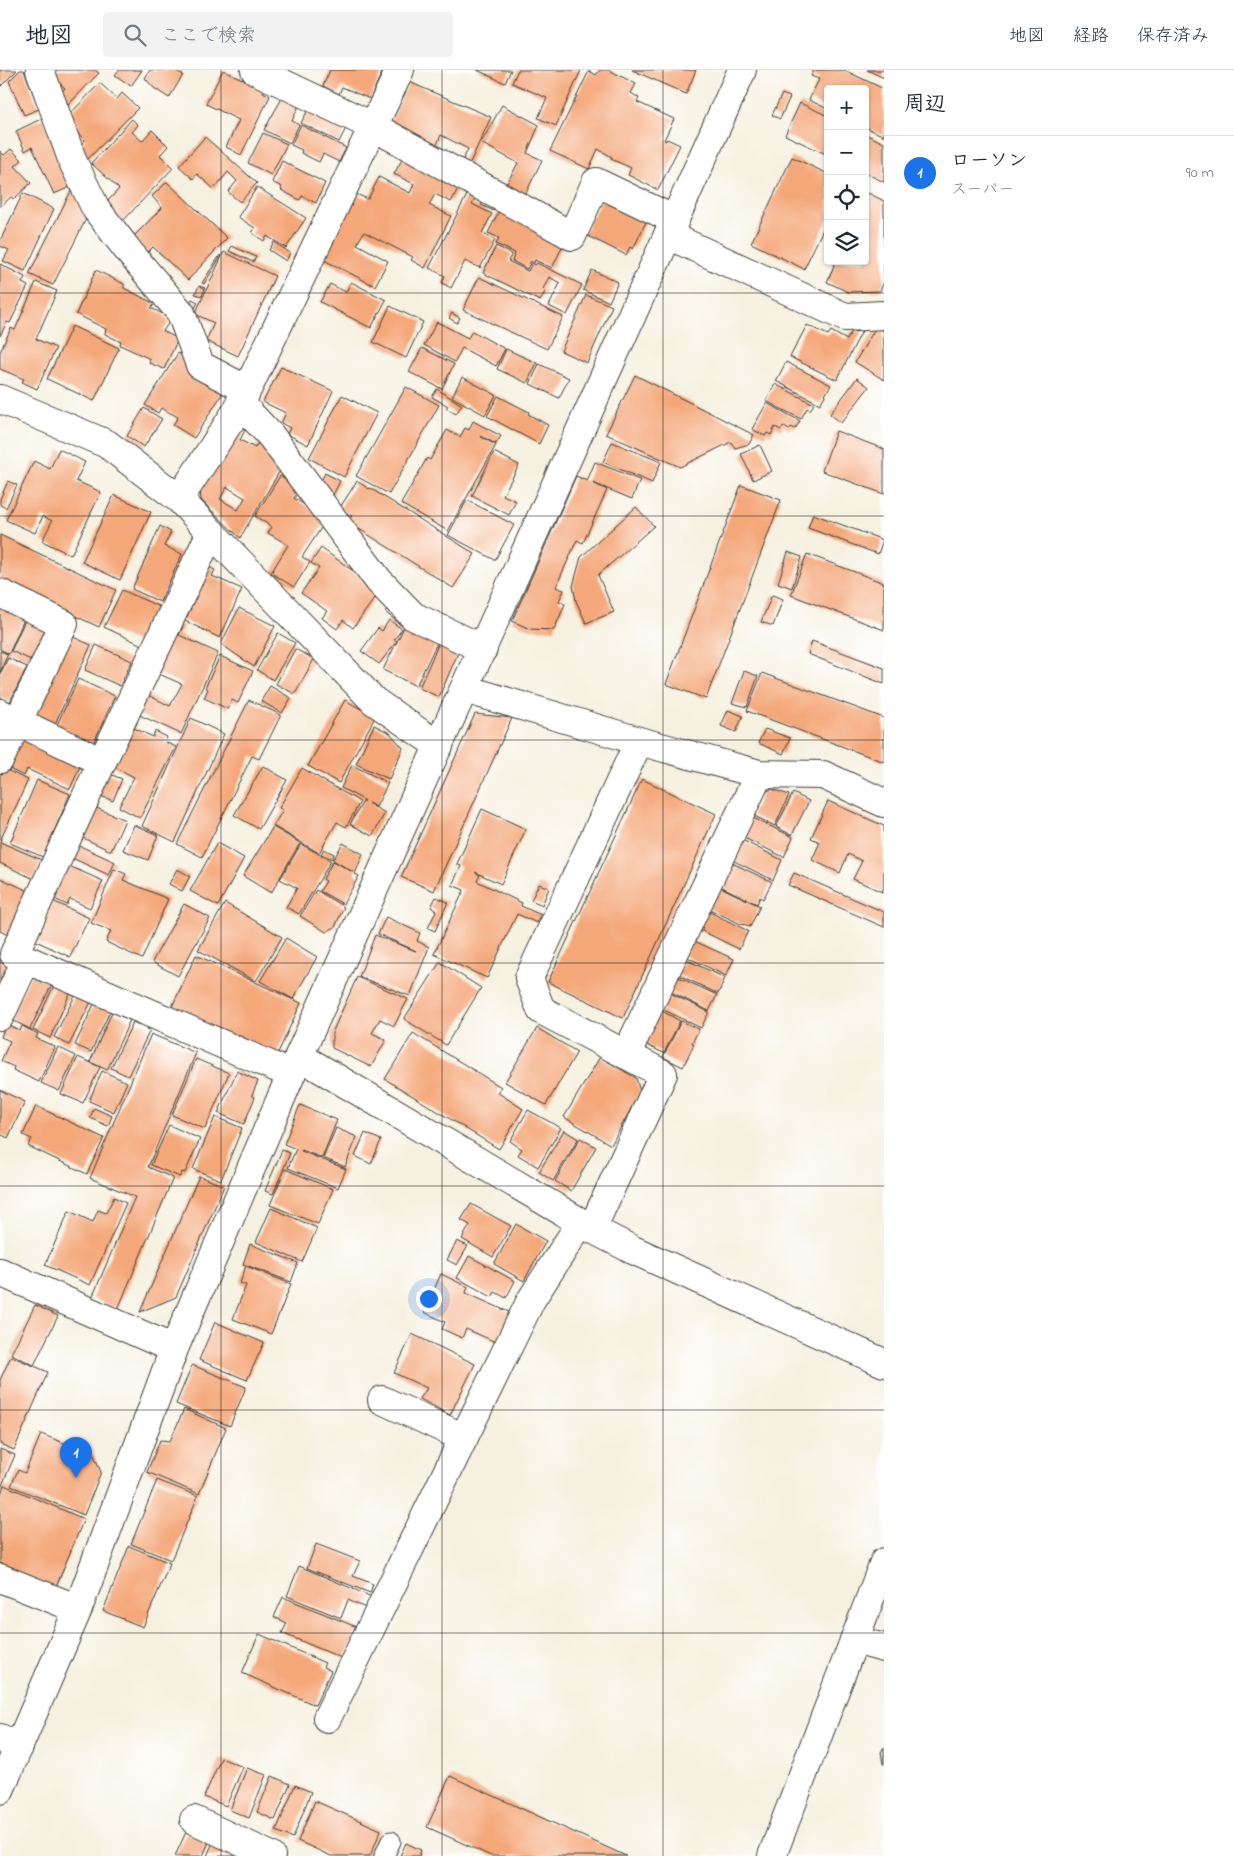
<!DOCTYPE html>
<html lang="ja">
<meta charset="utf-8">
<style>
:root{--surface:#fff;--page:#f2f2f3;--text:#1f2937;--muted:#747a83;--line:#e0e1e3;--accent:#1a73e8}
body{margin:0;font-family:"Indie Flower","Klee One",sans-serif;background:var(--page);color:var(--text)}
.controls{position:absolute;right:15px;top:15px;display:grid;overflow:hidden;border-radius:5px;box-shadow:0 1px 4px #0004}
.controls button{width:45px;height:45px;display:grid;place-items:center;padding:0;border:0;border-bottom:1px solid var(--line);background:var(--surface);color:var(--text);font:25px sans-serif}
.you{position:absolute;left:428px;top:1228px;width:18px;height:18px;margin:-12px;border:4px solid #fff;border-radius:50%;background:#1a73e8;box-shadow:0 0 0 8px #1a73e833}
.badge{display:grid;place-items:center;width:32px;height:32px;border-radius:50%;background:var(--accent);color:#fff;font-size:16px;font-weight:700}
.pin{position:absolute;translate:-50% -41px;filter:drop-shadow(0 1px 2px #0008)}
.pin::after{content:'';position:absolute;top:26px;width:18px;height:15px;background:inherit;clip-path:polygon(0 0,100% 0,50% 100%)}
.list{margin:0;padding:0;list-style:none}
h2{display:flex;justify-content:space-between;align-items:center;height:65px;margin:0;padding:0 20px;font-size:21px}
h2 small{font-size:16px;font-weight:400;color:var(--muted)}
.list li{display:grid;grid-template-columns:32px 1fr auto;gap:15px;align-items:center;box-sizing:border-box;height:75px;padding:0 20px;border-top:1px solid var(--line)}
.list b{display:block;font-size:19px;white-space:nowrap}
.list p{margin:0;font-size:16px;white-space:nowrap;color:var(--muted)}
.list em{font-size:16px;font-style:normal;color:var(--muted)}
.icon{flex:none;width:28px;height:28px;fill:none;stroke:currentColor;stroke-width:2;stroke-linecap:round;stroke-linejoin:round}
.map{position:relative;flex:none;width:884px;height:1786px;overflow:hidden}
header{display:flex;align-items:center;gap:30px;box-sizing:border-box;height:70px;padding:0 25px;background:var(--surface);border-bottom:1px solid var(--line)}
header strong{font-size:24px}
nav{display:flex;gap:28px;margin-inline-start:auto;font-size:18px}
.search{width:350px;height:45px;background:var(--page);display:flex;align-items:center;gap:12px;box-sizing:border-box;padding:0 18px;border-radius:5px;color:var(--muted);font-size:19px}
main{display:flex}
aside{flex:1;background:var(--surface)}
.map>svg:first-child{display:block}
.building{fill:#f4a87a;fill-rule:evenodd}
.lines{fill:none;stroke-linecap:round;stroke-linejoin:round}
.service-casing{stroke:#3d3c39;stroke-width:21}
.minor-casing{stroke:#3d3c39;stroke-width:30}
.tertiary-casing{stroke:#3d3c39;stroke-width:30}
.service{stroke:#fff;stroke-width:19}
.minor{stroke:#fff;stroke-width:28}
.tertiary{stroke:#fff;stroke-width:28}
.grid{fill:none;stroke:#1c1c1c;stroke-width:1;stroke-opacity:0.55}
</style>
<header>
<strong>地図</strong>
<div class="search"><svg class="icon" aria-label="search" viewBox="0 0 24 24"><circle cx="10" cy="10" r="6"/><path d="M15 15l6 6"/></svg>ここで検索</div>
<nav><a>地図</a><a>経路</a><a>保存済み</a></nav>
</header>
<main>
<div class="map">
<svg width="884" height="1786" viewBox="0 0 884 1786">
<rect width="100%" height="100%" fill="#fff"/>
<filter id="ink" filterUnits="userSpaceOnUse"><feTurbulence type="fractalNoise" baseFrequency=".02" numOctaves="2"/><feDisplacementMap in="SourceGraphic" scale="10" xChannelSelector="R" yChannelSelector="G"/><feConvolveMatrix kernelMatrix="1 2 1 2 8 2 1 2 1" color-interpolation-filters="sRGB"/></filter>
<filter id="wash" filterUnits="userSpaceOnUse"><feTurbulence type="fractalNoise" baseFrequency=".0096" numOctaves="4" result="noise"/><feDisplacementMap in="SourceGraphic" scale="20" xChannelSelector="R" yChannelSelector="G"/><feGaussianBlur stdDeviation="1.12" result="paint"/><feColorMatrix in="noise" values="0 0 0 0 0 0 0 0 0 0 0 0 0 0 0 0 0 1.4 0 .05"/><feComposite in="paint" operator="in"/></filter>
<g filter="url(#wash)">
<rect width="100%" height="100%" fill="#f5f0df"/>
<g id="blocks">
<path class="building" d="M0,0H17L0,17Z
M20,0H24L39,39L24,45L9,11Z
M52,0H95L99,3L69,34L59,25L65,18L49,3Z
M119,0H142L131,16L115,5Z
M150,0H175L183,5L169,28L154,18L145,8Z
M223,0L242,9L244,4L267,16L263,22L270,26L241,85L226,77L239,50L206,34Z
M330,0H383L370,29L342,17L339,24L323,16Z
M477,0H511L505,13Z
M518,0H581L556,56L538,48L547,28L512,13Z
M600,0H609L636,14L631,23L639,28L637,32L674,49L664,70L666,71L667,69L680,75L658,120L628,105L631,98L611,89L612,87L598,79L589,99L550,81L589,1L596,5Z
M632,0H696L686,24Z
M814,0H844L884,19V66L865,57V19H828V39L809,30L819,9L811,6Z
M867,0H884V8Z
M409,12L491,47L468,97L461,94L468,79L441,65L435,79L388,56Z
M100,13L117,29L122,23L138,38L82,95L71,85L85,70L64,50Z
M285,23L301,31L292,51L299,55L290,73L264,60Z
M782,24L790,27L780,49L772,45Z
M314,29L350,50L339,72L301,53Z
M800,33L828,46V85L785,65Z
M502,35L539,55L527,83L542,90L524,127L505,117L518,93L481,73Z
M43,48L75,115L54,124L32,77L25,81L16,61Z
M132,49L138,55L132,62L142,71L152,60L168,76L160,85L173,98L122,152L104,135L119,119L91,93Z
M301,55L346,78L339,92L323,84L319,92L301,83L302,80L291,75Z
M263,63L287,74L271,105L248,93Z
M865,64L884,73V112L865,103Z
M205,67L257,113L240,132L228,122L237,111L228,102L214,119L197,104L193,109L179,96Z
M11,79L22,90L15,96L31,113L14,129L11,127L0,137V81L4,85Z
M405,84L461,113L451,132L435,124L429,135L451,146L425,198L411,190L413,187L364,162L357,174L388,191L375,216L322,189L356,124L368,129L379,107L410,123L414,114L394,104Z
M792,87L828,104V149L804,199L751,173Z
M282,91L325,113L316,133L302,126L300,130L281,120L282,117L272,112Z
M167,112L227,168L188,210L153,177L147,183L133,167L162,138L152,126Z
M257,117L306,148L286,178L267,166L264,171L252,163L255,158L238,147Z
M72,119L90,141L53,215L29,204Z
M23,123L54,139L25,201L3,191L9,180L0,176V171Z
M468,123L476,127L472,134L492,144L482,163L495,170L480,198L465,191L451,218L442,213L445,206L429,198Z
M868,123L884,131V212L880,221L848,222L827,212L836,191H865V129Z
M486,125L499,131L494,141L481,135Z
M611,128L644,143L646,152L633,179L630,177L626,185L584,164L600,132Z
M503,133L568,165L552,198L535,190L534,193L531,191L527,199L512,191L515,183L496,174L499,168L488,163Z
M274,172L290,183L286,191L269,180Z
M232,176L256,187L253,192L229,181Z
M496,176L512,184L508,191L528,201L532,193L535,195L537,193L582,215L567,245L549,236L560,213L549,207L543,219L546,220L540,231L483,203Z
M224,182L275,206L238,286L206,271L214,253L195,244Z
M220,185L221,186L204,214L202,213Z
M0,194L25,207L22,213L28,216L10,253L7,252L0,266Z
M96,200L124,214V218L155,234L151,238L163,244L169,252L163,261L178,269L164,299L149,293L150,289L120,275L121,272L105,264L106,259L76,244Z
M592,200L618,212L609,232L583,220Z
M479,207L563,247L547,279L463,240Z
M36,212L57,221L36,269L56,278L37,319L22,312L24,309L0,299V282L11,258L15,260Z
M351,212L386,230L371,258L320,232L330,214L346,222Z
M199,216L205,218L202,226L195,224Z
M586,225L612,236L587,293L561,281Z
M192,229L198,232L195,238L189,235Z
M390,236L423,252L406,288L373,272Z
M452,243L460,248L457,253L449,248Z
M437,252L468,268L472,261L505,279L496,296L462,278L455,292L424,275Z
M807,255L828,265L831,261L847,270L851,262L862,261L837,310L790,287Z
M72,256L119,278L94,331L47,309Z
M876,257L884,261V310L855,292Z
M422,278L454,294L442,319L409,302Z
M506,279L537,293L527,313L497,299Z
M178,283L207,301L226,318L194,368L173,355L178,347L161,338L158,343L145,335Z
M786,292L831,315L820,334L776,311Z
M539,294L569,308L559,328L530,314Z
M281,297L333,321L308,375L287,364L290,358L281,353L286,343L263,332Z
M635,305L754,365L749,374L735,378L731,372L680,397L606,364Z
M462,307L496,325L485,345L452,327Z
M857,308L869,317L841,353L830,344Z
M775,314L814,334L810,340L807,338L801,349L766,331Z
M406,317L439,335L389,424L356,406Z
M437,319L462,335L456,344L446,338L448,336L432,327Z
M342,325L377,343L344,407L309,388Z
M498,326L529,342L528,344L548,355L539,374L487,346Z
M767,333L800,351L795,359L791,357L789,360L783,356L781,360L775,357L771,365L767,363L765,366L752,359Z
M144,338L162,349L144,377L127,366Z
M473,351L501,366L496,374L480,366L496,375L448,461L401,434L427,388L430,390L447,360L460,367L465,358L469,360Z
M236,355L245,360L240,370L255,378L263,364L284,394L240,468L201,430L200,418ZM227,417L245,428L238,440L220,429Z
M836,361L884,379V424L822,401Z
M612,372L661,392L652,413L603,392Z
M760,375L772,401L753,410L741,384Z
M59,379L85,392L76,411L101,422L71,485L42,471L52,451L43,446L35,463L6,450L34,391L50,399Z
M494,382L519,395L503,425L516,431L509,445L472,426Z
M595,392L640,410L632,429L593,413L607,420L583,473L577,470L556,517L564,520L559,531L565,534L554,560L530,559L512,551L576,406L587,411Z
M325,403L340,411L333,425L318,417Z
M280,406L301,419L294,428L327,449L302,487L310,492L294,517L271,503L288,475L268,463L272,457L255,446Z
M8,411L17,415L6,438L0,435V429Z
M357,411L369,419L370,418L475,484L453,518L348,452L352,446L339,439Z
M741,415L781,430L706,629L666,614Z
M114,425L151,442L120,510L82,492Z
M467,430L514,455L495,490L448,465Z
M636,437L654,456L598,505L614,542L586,553L576,531L573,516L581,487Z
M813,444L883,470L878,484L808,458Z
M160,456L171,462L164,476L182,484L160,532L132,519Z
M0,465L116,520L99,557L0,511Z
M321,478L372,514L377,525L353,558L343,550L337,559L322,548L327,541L301,523L319,498L311,493Z
M788,482L802,487L792,518L778,513Z
M807,484L884,513V560L791,525Z
M200,493L215,500L212,506L242,519L220,568L175,546Z
M122,520L160,537L142,575L104,557Z
M772,525L783,529L773,556L761,552Z
M390,535L408,549L402,556L385,542Z
M0,536L25,547L9,584L0,579Z
M239,538L275,556L254,597L221,574Z
M26,548L46,558L31,590L11,581Z
M389,550L402,559L394,570L397,571L379,594L361,581L378,558L382,561Z
M407,551L440,567L416,616L383,600Z
M172,552L183,556L179,565L218,583L181,664L135,643L144,623L170,636L182,614L150,600Z
M62,562L91,575L54,656L25,643Z
M278,563L295,573L273,610L257,600Z
M441,568L461,576L439,627L419,618Z
M812,571L884,598V614L808,584Z
M96,575L132,591L120,616L85,600Z
M295,579L314,589L295,624L276,614Z
M0,581L8,584L0,602Z
M220,586L253,601L238,633L232,630L228,639L204,628L208,619L205,618Z
M8,588L27,597L10,632L0,627V604Z
M744,601L758,606L747,637L732,633Z
M762,603L884,648V692L747,641Z
M78,609L115,626L93,674L56,657Z
M270,616L291,628L282,643L261,631Z
M249,630L281,645L259,689L252,686L202,787L177,774Z
M345,630L375,647L339,713L308,696Z
M728,640L743,646L736,662L721,656Z
M475,644L512,648L434,821L401,807Z
M128,648L137,653L134,658L153,667L155,661L167,667L165,672L176,677L140,748L119,737L134,707L105,692Z
M191,648L224,664L175,772L142,756Z
M374,655L390,663L403,678L389,709L356,694Z
M765,659L790,668L783,684L758,673Z
M17,665L81,694L70,719L27,699L24,706L3,696Z
M352,695L388,713L376,737L368,733L385,743L372,766L350,754L364,730L341,718Z
M263,696L287,710L259,759L234,745Z
M2,698L28,710L0,771V703Z
M302,698L360,732L346,757L337,752L319,783L273,756L283,740L279,738Z
M100,700L122,709L113,731L91,722Z
M642,709L716,744L623,948L548,912Z
M37,710L70,724L43,787L10,773Z
M772,719L789,725L775,756L752,745L762,723Z
M793,723L809,731L792,765L776,757Z
M828,731L884,756V817L882,822L853,809L862,791L848,784L840,803L812,790L820,772L811,768Z
M94,737L125,750L111,781L81,767Z
M482,739L526,759L501,814L475,802L480,805L477,811L522,833L521,836L541,845L537,853L517,844L487,908L434,884L464,820L452,815L461,796L457,794Z
M751,747L793,767L784,787L742,767Z
M134,755L158,765L148,790L123,780Z
M273,757L300,773L271,823L243,806Z
M742,770L782,790L773,810L730,789Z
M0,772L42,790L34,809L0,793Z
M217,773L244,788L218,836L190,821Z
M343,773L363,784L355,804L359,806L343,834L320,821L326,811L323,809L333,791L353,802L333,790Z
M301,774L331,791L299,844L286,837L297,818L280,809Z
M78,775L115,792L109,805L72,788Z
M324,779L334,784L332,789L321,784Z
M62,793L103,811L90,838L70,829L67,835L47,825Z
M732,793L772,812L763,829L760,827L757,834L720,816Z
M114,799L126,804L123,810L168,829L142,889L106,872L111,861L91,853Z
M177,799L190,806L182,821L169,814Z
M794,803L884,842V857L788,815Z
M0,808L33,823L14,868L0,861Z
M539,814L549,818L542,835L531,830Z
M718,816L760,836L750,857L744,854L743,855L707,838Z
M316,820L344,837L335,857L326,862L300,846Z
M436,827L448,832L435,861L428,858L436,841L431,837Z
M53,831L89,848L70,887L34,870Z
M225,833L282,867L256,911L198,880Z
M184,834L210,848L178,906L152,892Z
M706,840L748,861L739,879L698,859Z
M386,847L420,863L417,871L429,877L410,926L359,907L375,865L416,881L378,864Z
M286,868L317,887L293,929L260,911Z
M692,870L734,889L726,906L685,886Z
M0,885L12,890L2,912L0,911Z
M196,885L301,933L276,987L171,939Z
M685,889L725,908L718,924L677,904Z
M440,892L481,918L446,975L404,949Z
M31,905L52,914L30,959L10,949Z
M676,906L717,925L709,941L669,921Z
M357,907L408,929L394,956L380,949L372,963L386,970L371,997L332,978V963Z
M55,913L71,921L50,968L33,960Z
M77,922L92,930L69,975L54,967Z
M670,923L709,942L701,958L662,939Z
M95,932L111,939L91,982L75,975Z
M662,941L680,951L664,983L648,976L647,967L657,947L659,948Z
M112,942L130,950L107,1000L90,992Z
M681,951L699,959L692,973L694,974L683,997L663,987Z
M133,952L139,955L140,952L148,956L147,959L150,960L128,1006L111,998Z
M6,954L20,961L22,956L38,964L36,968L55,977L39,1012L13,1000L14,997L1,991L10,971L1,967Z
M537,958L577,982L546,1035L505,1012Z
M413,963L501,1017L497,1022L523,1039L499,1079L385,1009Z
M151,964L196,983L148,1097L173,1108L118,1239L92,1228L135,1127L90,1108Z
M58,977L76,986L59,1021L41,1013Z
M78,987L100,997L83,1033L61,1024Z
M600,987L636,1008L640,1022L611,1075L564,1047Z
M196,989L229,1003L205,1059L172,1045Z
M102,1001L127,1012L114,1042L89,1031Z
M237,1001L258,1011L252,1025L255,1027L244,1054L218,1043Z
M0,1020L25,1032L8,1068L0,1064Z
M300,1035L337,1050L322,1088L302,1080L301,1081L346,1099L338,1118L288,1098L296,1079L284,1074Z
M36,1036L104,1068L87,1104L28,1076L32,1069L23,1065Z
M94,1038L112,1046L108,1056L90,1048Z
M528,1040L561,1058L538,1097L518,1085L522,1079L510,1071Z
M215,1047L242,1058L221,1110L193,1099Z
M169,1055L200,1069L185,1103L182,1102L180,1107L151,1095Z
M336,1058L357,1067L345,1097L323,1088Z
M564,1060L578,1069L553,1111L539,1102Z
M365,1063L381,1070L371,1094L355,1086Z
M580,1068L596,1077L571,1121L555,1111Z
M282,1080L290,1083L273,1124L265,1121Z
M285,1099L333,1119L318,1154L270,1135Z
M199,1106L224,1116L176,1227L140,1242Z
M114,1127L126,1133L90,1215L45,1195L69,1141L93,1152L98,1140L106,1143Z
M471,1134L511,1156L493,1187L462,1169L470,1155L461,1150Z
M271,1138L317,1158L302,1192L256,1172Z
M516,1154L546,1171L524,1211L494,1194Z
M457,1171L468,1176L457,1195L447,1190Z
M250,1174L298,1193L291,1212L243,1194Z
M469,1186L515,1211L506,1228L495,1222L492,1227L457,1208Z
M246,1196L291,1214L271,1264L233,1249L246,1215L240,1213Z
M441,1204L468,1217L466,1223L511,1243L498,1273L466,1259L462,1268L442,1259L445,1252L424,1242Z
M35,1235L58,1246L34,1295L11,1284Z
M215,1252L264,1273L247,1310L199,1290Z
M412,1264L475,1294L450,1345L420,1329L427,1318L394,1303Z
M11,1286L48,1302L14,1380L0,1374V1310Z
M192,1295L246,1317L230,1356L176,1334Z
M184,1339L226,1358L199,1424L147,1402L160,1370L170,1371Z
M41,1364L94,1385L101,1402L84,1445L11,1416L18,1400L25,1403Z
M0,1379L15,1385L0,1420Z
M157,1410L198,1426L171,1490L131,1474Z
M4,1415L84,1449L55,1519L0,1495V1426Z
M316,1474L360,1491L353,1506L373,1514L370,1523L307,1498Z
M129,1476L170,1493L143,1557L103,1541Z
M299,1496L372,1527L368,1539L348,1530L341,1548L287,1526Z
M283,1527L359,1558L344,1589L282,1563L287,1553L274,1547Z
M259,1564L325,1593L323,1597L331,1601L315,1635L242,1603Z
M884,1677V1694H883L881,1682Z
M221,1688L243,1697L226,1736L204,1727Z
M247,1698L266,1705L249,1748L230,1740Z
M272,1706L290,1714L275,1750L257,1742Z
M450,1706L626,1786H491L427,1757Z
M295,1715L311,1722L293,1768L276,1761Z
M315,1731L381,1760L370,1786H331L298,1771Z
M186,1762L209,1772L203,1786H175Z
M214,1770L237,1780L234,1786H207Z
M406,1773L421,1780L419,1786H400Z"/>
</g>
</g>
<g filter="url(#ink)">
<use href="#blocks" fill-opacity="0" stroke="#3d3c39" stroke-width="1"/>
<g class="lines">
<g class="service-casing">
<path id="service" d="M384,1786L391,1771"/>
</g>
<g class="minor-casing">
<path id="minor" d="M40,0L73,92L96,139L130,183L181,243L200,295L247,320
M255,0L374,57L572,166L596,112L675,150
M668,165L845,247L884,245
M0,329L107,374L179,429L374,631L439,676
M240,333L271,366L379,511L413,546L483,579
M179,429L238,339L400,0
M211,462L102,692L14,884L291,1004
M0,523L64,554L0,689
M465,619L639,671L759,704L823,705L884,733
M0,643L102,692
M0,946L26,890
M626,985L759,704
M299,986L592,1159L633,1180L884,1293
M592,1159L663,1004L541,940L529,908L639,671
M382,1330L464,1368
M0,1508L78,1539
M854,1570L884,1578
M327,1648L531,1230L581,1152
M0,1668L19,1677
M194,1750L271,1786"/>
</g>
<g class="tertiary-casing">
<path id="tertiary" d="M0,1202L174,1279
M0,1720L78,1539L174,1279L299,986L742,0
M772,1786L884,1492"/>
</g>
<use href="#service" class="service"/>
<use href="#minor" class="minor"/>
<use href="#tertiary" class="tertiary"/>
</g>
</g>
<path class="grid" d="M221,0V1786M442,0V1786M663,0V1786M0,223H884M0,446H884M0,670H884M0,893H884M0,1116H884M0,1340H884M0,1563H884"/>
</svg>
<div class="controls">
<button>+</button>
<button>−</button>
<button><svg class="icon" aria-label="locate" viewBox="0 0 24 24"><circle cx="12" cy="12" r="6"/><path d="M12 2v4M12 18v4M2 12h4M18 12h4"/></svg></button>
<button><svg class="icon" aria-label="layers" viewBox="0 0 24 24"><path d="M12 4l9 5-9 5-9-5zM3 14l9 5 9-5"/></svg></button>
</div>
<div class="you"></div>
<div class="pin badge" style="left:76px;top:1408px">1</div>
</div>
<aside>
<h2>周辺<small></small></h2>
<ul class="list">
<li><span class="badge">1</span><div><b>ローソン</b><p>スーパー</p></div><em>90 m</em></li>
</ul>
</aside>
</main>
